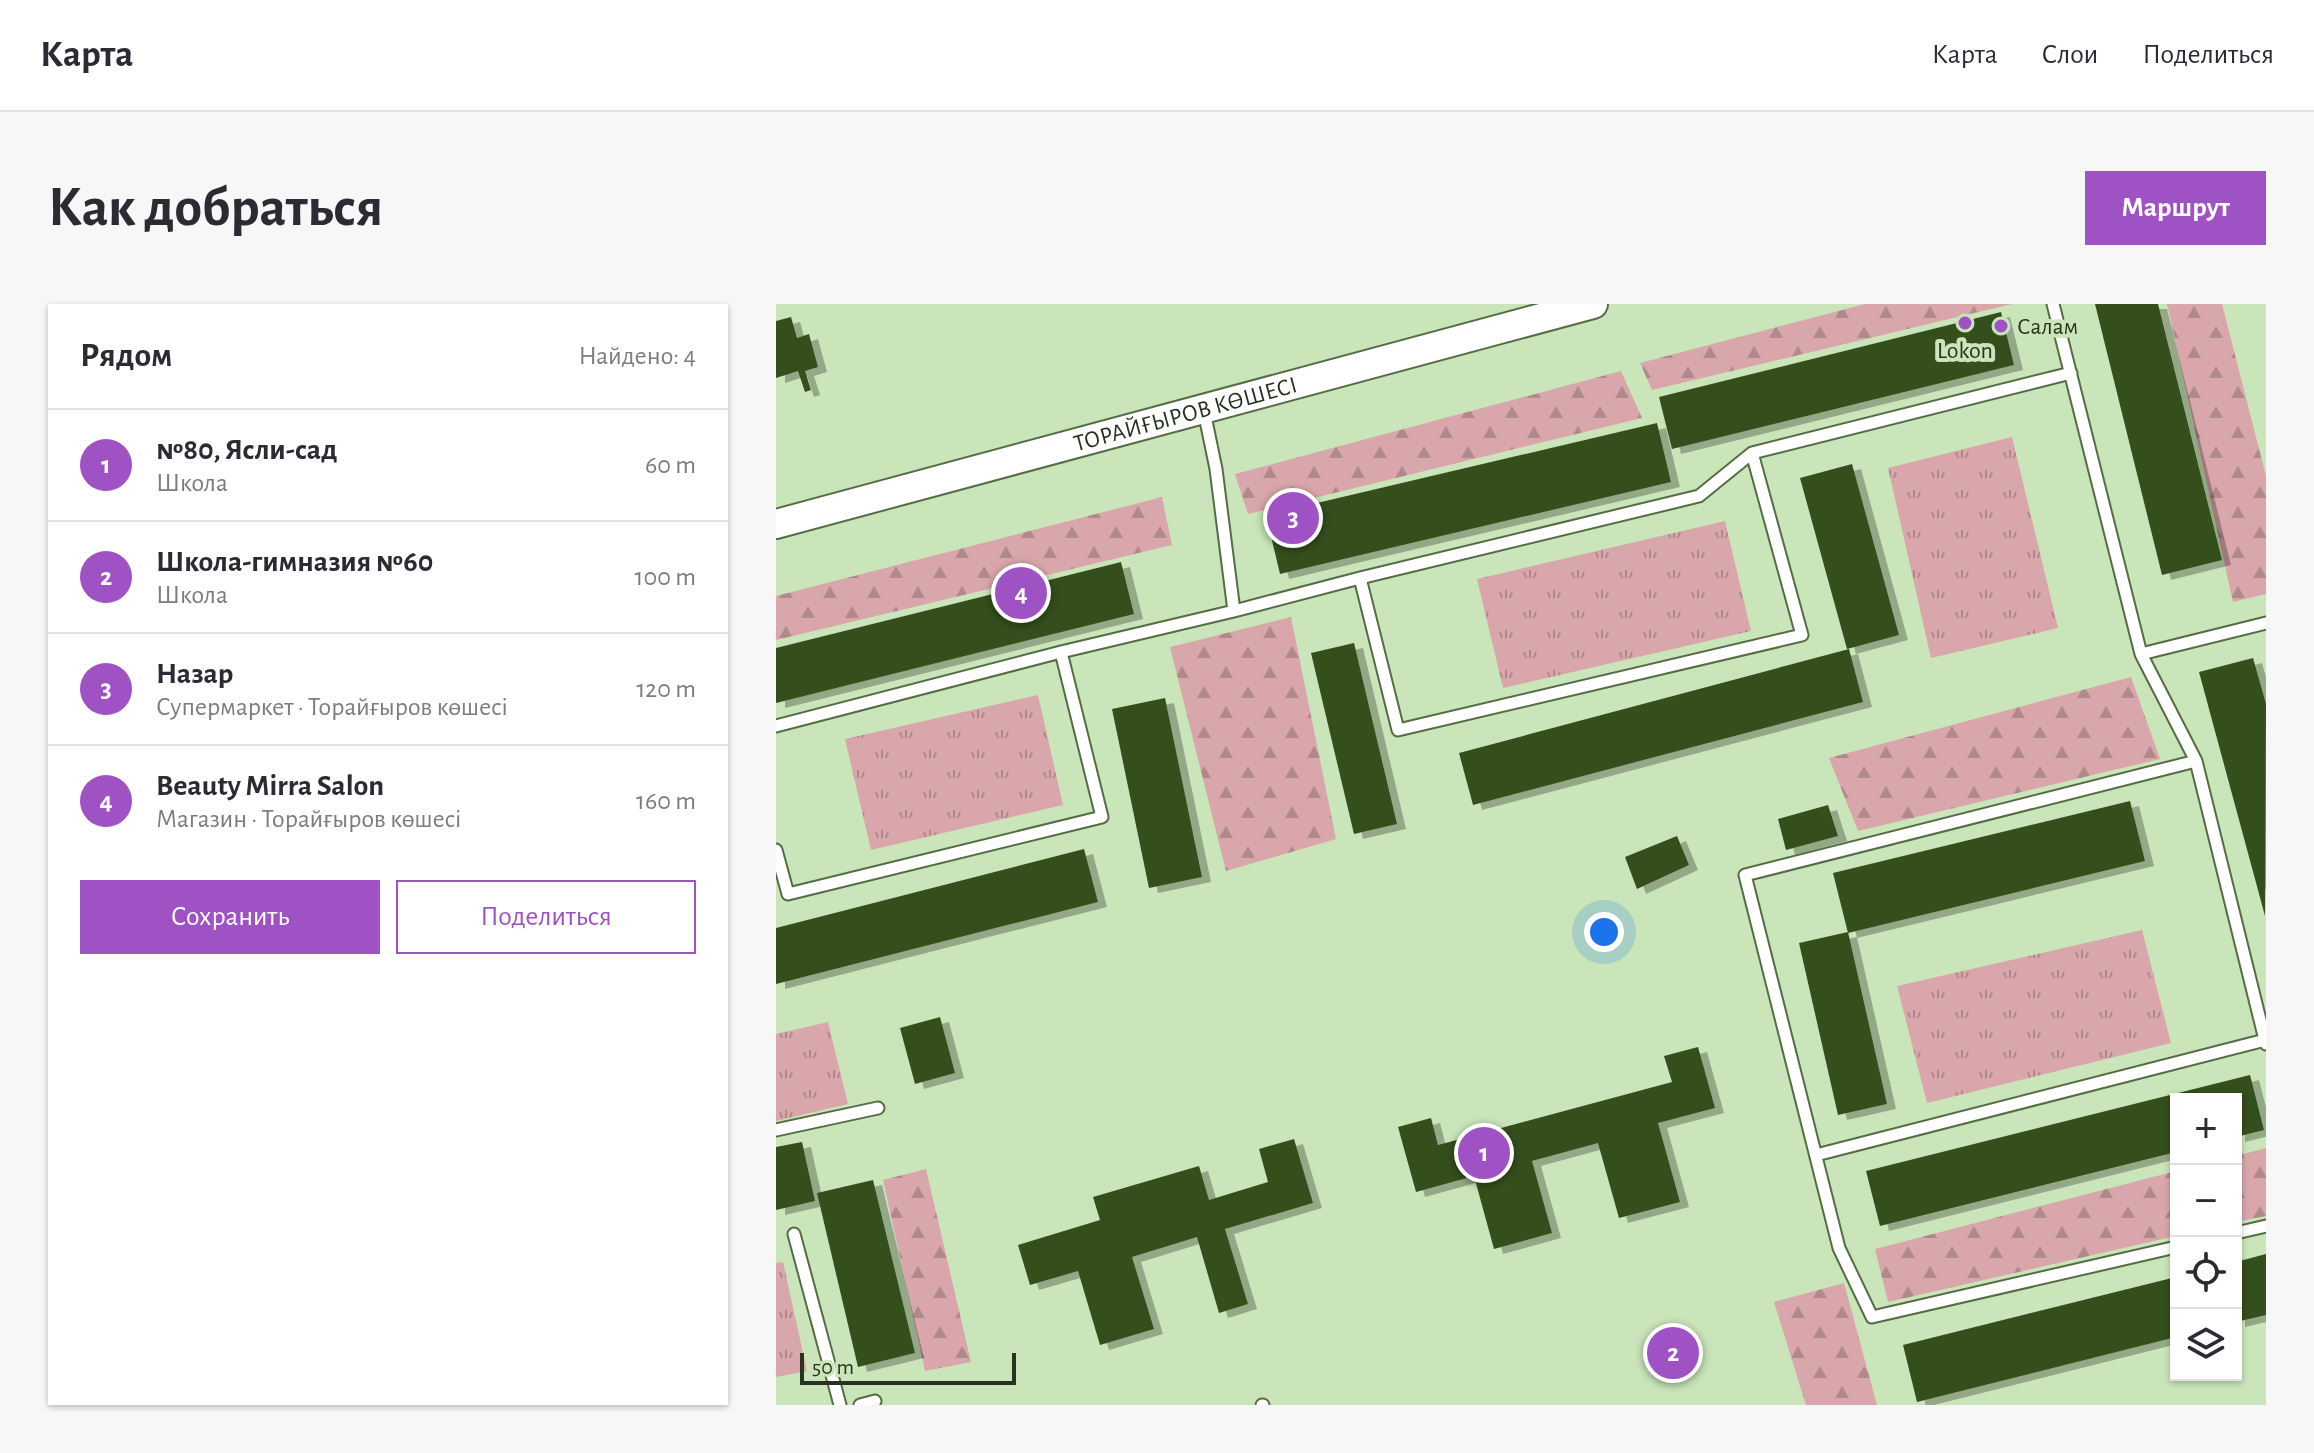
<!DOCTYPE html>
<html lang="ru">
<meta charset="utf-8">
<style>
:root{--surface:#fff;--page:#f7f7f7;--text:#2b2b33;--muted:#7c7c81;--line:#e1e1e2;--accent:#9f52c4}
body{margin:0;font-family:"Alegreya Sans",sans-serif;background:var(--page);color:var(--text)}
.controls{position:absolute;right:24px;bottom:24px;display:grid;overflow:hidden;border-radius:0px;box-shadow:0 2px 6px #0004}
.controls button{width:72px;height:72px;display:grid;place-items:center;padding:0;border:0;border-bottom:2px solid var(--line);background:var(--surface);color:var(--text);font:40px sans-serif}
.scale{position:absolute;left:24px;bottom:20px;width:216px;box-sizing:border-box;padding-left:8px;border:4px solid #283221;border-top:0;font-size:22px;line-height:28px;white-space:nowrap;color:#283221;-webkit-text-stroke:6px #cae5ba;paint-order:stroke}
.you{position:absolute;left:828px;top:628px;width:28px;height:28px;margin:-20px;border:6px solid #fff;border-radius:50%;background:#1a73e8;box-shadow:0 0 0 12px #1a73e833}
.badge{display:grid;place-items:center;width:52px;height:52px;border-radius:50%;background:var(--accent);color:#fff;font-size:26px;font-weight:700}
.pin{position:absolute;translate:-50% -50%;border:4px solid #fff;box-shadow:0 2px 8px #0006}
.list{margin:0;padding:0;list-style:none}
h2{display:flex;justify-content:space-between;align-items:center;height:104px;margin:0;padding:0 32px;font-size:34px}
h2 small{font-size:26px;font-weight:400;color:var(--muted)}
.list li{display:grid;grid-template-columns:52px 1fr auto;gap:24px;align-items:center;box-sizing:border-box;height:112px;padding:0 32px;border-top:2px solid var(--line)}
.list b{display:block;font-size:30px;white-space:nowrap}
.list p{margin:0;font-size:26px;white-space:nowrap;color:var(--muted)}
.list em{font-size:26px;font-style:normal;color:var(--muted)}
.actions{display:flex;gap:16px;padding:24px 32px}
.actions a{flex:1;padding:18px 0;border:2px solid var(--accent);border-radius:0px;text-align:center;font-size:28px;color:var(--accent)}
.actions .main{background:var(--accent);color:#fff}
.icon{flex:none;width:44px;height:44px;fill:none;stroke:currentColor;stroke-width:2;stroke-linecap:round;stroke-linejoin:round}
.map{position:relative;flex:none;width:1490px;height:1101px;overflow:hidden;border-radius:0px}
header{display:flex;align-items:center;gap:48px;box-sizing:border-box;height:112px;padding:0 40px;background:var(--surface);border-bottom:2px solid var(--line)}
header strong{font-size:38px}
nav{display:flex;gap:44px;margin-inline-start:auto;font-size:28px}
.intro{display:flex;align-items:center;justify-content:space-between;box-sizing:border-box;height:192px;padding:0 48px}
h1{margin:0;font-size:56px}
.button{padding:20px 36px;border-radius:0px;background:var(--accent);color:#fff;font-size:28px;font-weight:700}
main{display:flex;gap:48px;padding:0 48px}
aside{flex:1;background:var(--surface);border-radius:0px;box-shadow:0 2px 6px #0004}
.map>svg:first-child{display:block}
.forest{fill:url(#forest-firs)}
.park{fill:url(#park-tufts)}
.building{fill:#344f1f;filter:url(#shadow)}
.lines{fill:none;stroke-linecap:round;stroke-linejoin:round}
.service-casing{stroke:#556c45;stroke-width:15}
.tertiary-casing{stroke:#556c45;stroke-width:32}
.service{stroke:#fff;stroke-width:11}
.tertiary{stroke:#fff;stroke-width:28}
.poi-dot{fill:#9f52c4;stroke:#cae5ba;stroke-width:3}
.labels{text-anchor:middle;stroke-width:8;stroke-linejoin:round;paint-order:stroke}
.poi-label{font-size:24px;fill:#283221;stroke:#cae5ba;text-anchor:start}
.street-label{font-size:24px;fill:#283221;stroke:#cae5ba}
</style>
<header>
<strong>Карта</strong>
<nav><a>Карта</a><a>Слои</a><a>Поделиться</a></nav>
</header>
<div class="intro"><h1>Как добраться</h1><a class="button">Маршрут</a></div>
<main>
<aside>
<h2>Рядом<small>Найдено: 4</small></h2>
<ul class="list">
<li><span class="badge">1</span><div><b>№80, Ясли-сад</b><p>Школа</p></div><em>60 m</em></li>
<li><span class="badge">2</span><div><b>Школа-гимназия №60</b><p>Школа</p></div><em>100 m</em></li>
<li><span class="badge">3</span><div><b>Назар</b><p>Супермаркет · Торайғыров көшесі</p></div><em>120 m</em></li>
<li><span class="badge">4</span><div><b>Beauty Mirra Salon</b><p>Магазин · Торайғыров көшесі</p></div><em>160 m</em></li>
</ul>
<div class="actions"><a class="main">Сохранить</a><a>Поделиться</a></div>
</aside>
<div class="map">
<svg width="1490" height="1101" viewBox="0 0 1490 1101">
<defs>
<pattern id="forest-firs" width="22" height="20" patternUnits="userSpaceOnUse" patternTransform="scale(2)"><rect width="22" height="20" fill="#d9a7ab"/><path d="M5 1l3.5 6h-7zM16 11l3.5 6h-7z" fill="#b0898b"/></pattern>
<pattern id="park-tufts" width="24" height="20" patternUnits="userSpaceOnUse" patternTransform="scale(2)"><rect width="24" height="20" fill="#d9a7ab"/><path d="M3 7l-1-3M5 7V3M7 7l1-3M15 17l-1-3M17 17v-4M19 17l1-3" fill="none" stroke="#b0898b"/></pattern>
<filter id="shadow"><feDropShadow dx="9" dy="5" stdDeviation="0" flood-color="#0004"/></filter>
</defs>
<rect width="100%" height="100%" fill="#cae5ba"/>
<path class="forest" d="M1089,0H1236L876,86L864,59Z
M1391,0H1446L1490,172V290L1457,298Z
M845,67L866,114L472,210L459,170Z
M386,193L396,241L0,336V292Z
M515,313L560,535L450,567L394,343Z
M1355,373L1384,455L1082,527L1053,454Z
M1490,844V912L1460,918V852Z
M150,865L195,1058L149,1067L107,876Z
M1400,867V932L1112,998L1099,945Z
M1068,979L1101,1101H1030L998,998Z"/>
<path class="park" d="M1236,133L1282,324L1155,354L1112,164Z
M949,217L975,327L727,384L701,275Z
M262,391L287,501L95,546L69,435Z
M1366,626L1395,739L1151,799L1121,682Z
M52,718L72,800L0,817V730Z
M7,958L31,1067L0,1073V959Z"/>
<path class="building" d="M1319,0H1382L1446,256L1386,271Z
M1225,8L1238,61L896,145L883,93Z
M15,13L21,34L33,30L42,63L29,67L35,86L29,88L22,67L0,74V17Z
M881,119L895,178L504,270L490,211Z
M1076,160L1123,331L1071,345L1024,174Z
M345,258L358,310L0,399V344Z
M578,339L621,520L578,530L535,349Z
M1073,345L1087,398L697,501L683,449Z
M1477,354L1490,400L1489,612L1423,368Z
M389,394L426,573L373,584L336,405Z
M1354,497L1369,557L1072,629L1057,569Z
M1052,501L1062,532L1010,546L1002,515Z
M901,532L913,561L861,585L849,553Z
M308,545L322,598L0,680V624Z
M1072,628L1111,800L1062,811L1023,639Z
M164,713L179,769L139,780L124,724Z
M922,743L939,804L882,819L904,898L843,914L822,839L756,857L776,929L718,945L698,872L640,888L622,823L655,814L662,841L896,778L888,752Z
M1474,771L1488,826L1460,833V795H1400V848L1104,922L1090,867Z
M518,835L537,899L449,925L472,1000L443,1009L421,933L356,953L378,1025L324,1041L302,967L254,981L242,941L324,916L317,893L423,862L433,896L492,878L483,845Z
M26,838L39,897L0,906V843Z
M97,876L139,1049L82,1063L41,889Z
M1490,950V1011L1460,1018V958Z
M1400,973V1033L1141,1098L1127,1041Z"/>
<g class="lines">
<g class="service-casing">
<path id="service" d="M1277,0L1365,350L1420,457L969,571L1063,944L1096,1013L1400,943
M584,274L622,426L1026,331L976,149
M458,307L584,274L923,192L976,149L1295,69
M1365,350L1490,319
M0,422L285,348L458,307L440,165L428,107
M1420,457L1490,740
M0,546L12,590L326,513L285,348
M0,826L102,804
M1040,851L1489,736
M1460,929L1490,922
M18,930L64,1101
M84,1101L99,1097
M486,1101H487"/>
</g>
<g class="tertiary-casing">
<g id="tertiary">
<path id="s1" d="M0,220L817,0"/>
</g>
</g>
<use href="#service" class="service"/>
<use href="#tertiary" class="tertiary"/>
</g>
<g class="poi-dot">
<circle cx="1189" cy="19" r="8"/>
<circle cx="1225" cy="22" r="8"/>
</g>
<g class="labels">
<g class="poi-label">
<text x="1241" y="30">Салам</text>
<text x="1189" y="54" text-anchor="middle">Lokon</text>
</g>
<g class="street-label">
<text dy="8" stroke="none"><textPath href="#s1" startOffset="424">ТОРАЙҒЫРОВ КӨШЕСІ</textPath></text>
</g>
</g>
</svg>
<div class="controls">
<button>+</button>
<button>−</button>
<button><svg class="icon" aria-label="locate" viewBox="0 0 24 24"><circle cx="12" cy="12" r="6"/><path d="M12 2v4M12 18v4M2 12h4M18 12h4"/></svg></button>
<button><svg class="icon" aria-label="layers" viewBox="0 0 24 24"><path d="M12 4l9 5-9 5-9-5zM3 14l9 5 9-5"/></svg></button>
</div>
<div class="scale">50 m</div>
<div class="you"></div>
<div class="pin badge" style="left:708px;top:849px">1</div>
<div class="pin badge" style="left:897px;top:1049px">2</div>
<div class="pin badge" style="left:517px;top:214px">3</div>
<div class="pin badge" style="left:245px;top:289px">4</div>
</div>
</main>
